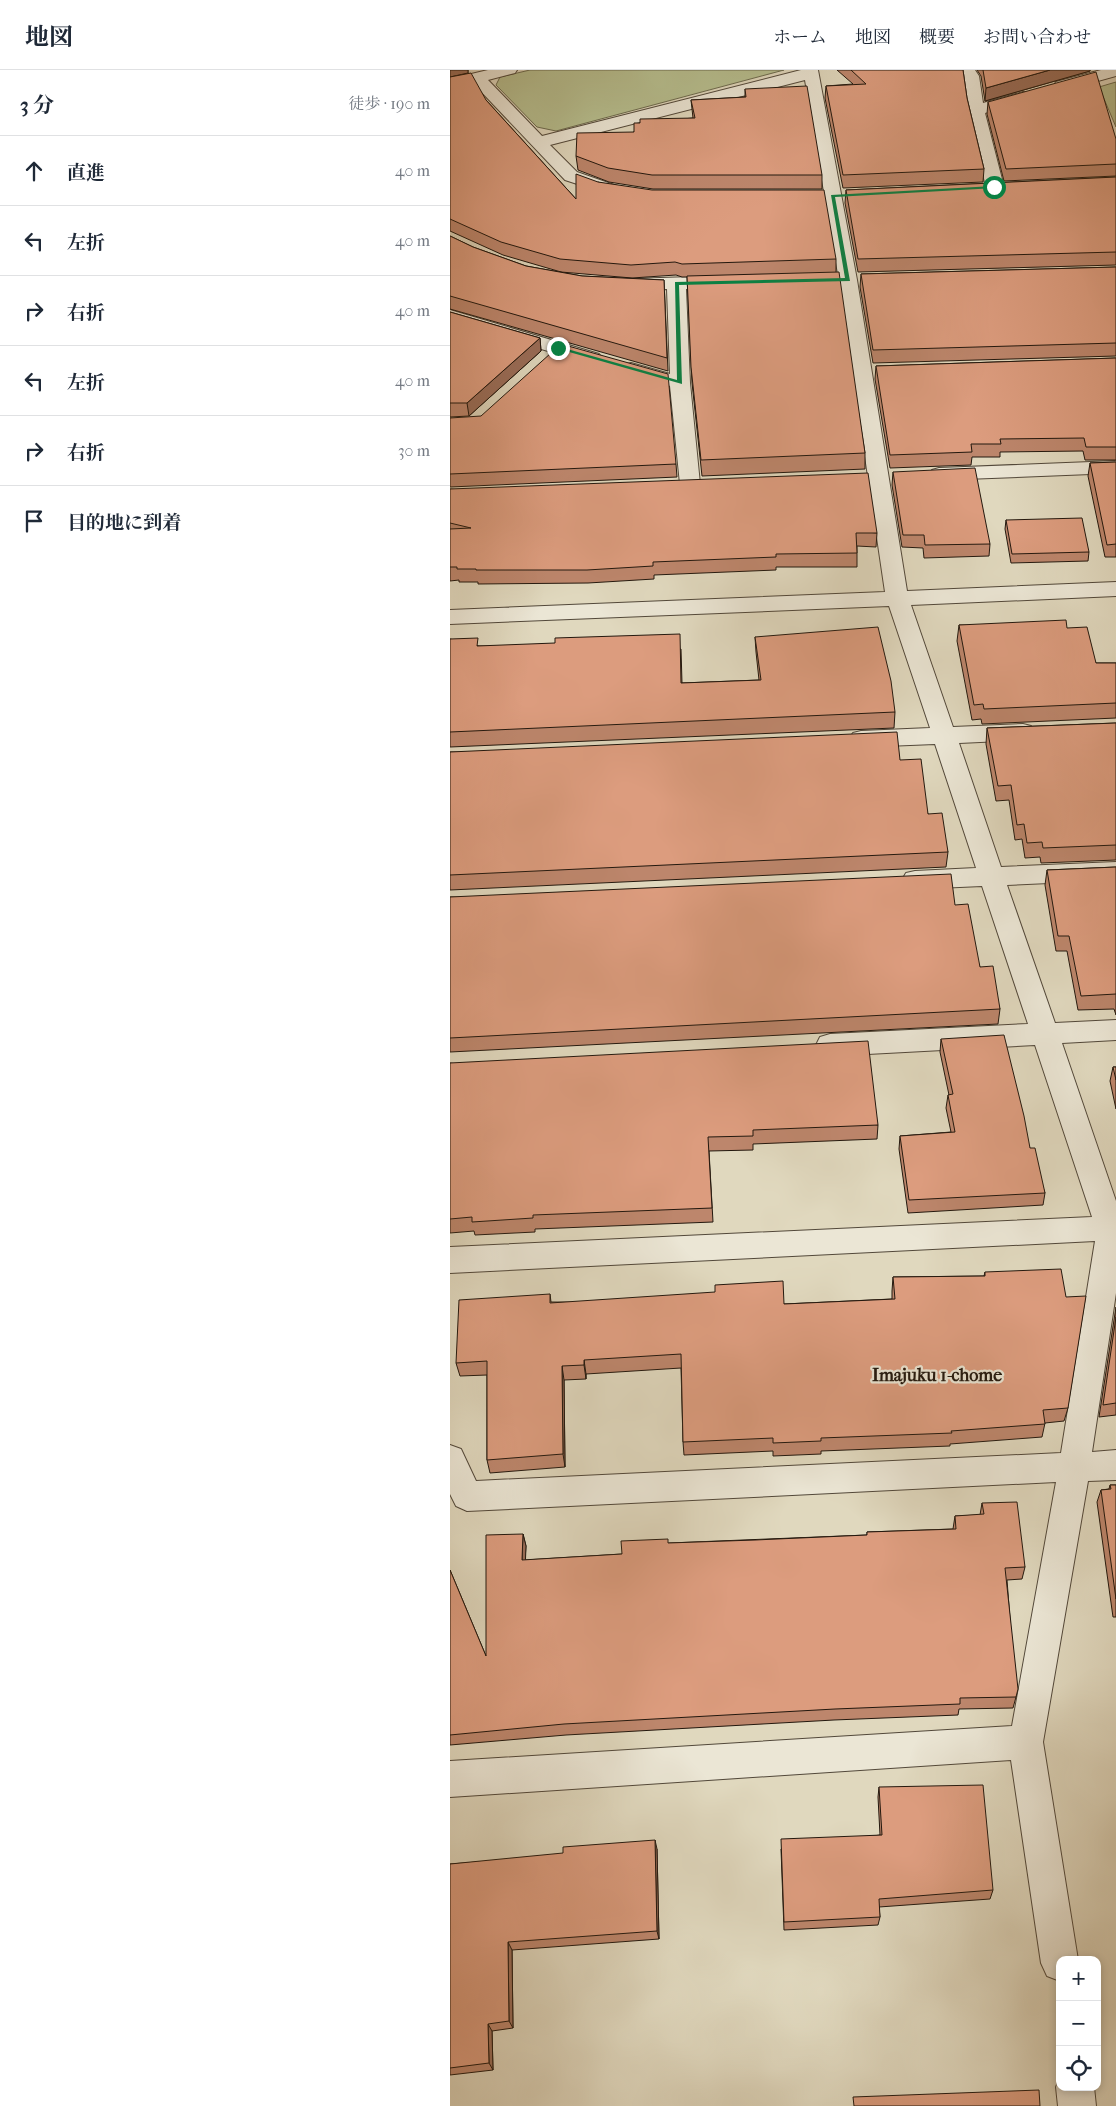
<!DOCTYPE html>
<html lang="ja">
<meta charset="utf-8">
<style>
:root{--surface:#fff;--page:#f2f2f3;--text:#1f2937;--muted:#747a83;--line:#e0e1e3}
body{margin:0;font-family:"IM FELL French Canon","Noto Serif JP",serif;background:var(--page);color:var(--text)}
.controls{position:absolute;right:15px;bottom:15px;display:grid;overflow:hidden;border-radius:10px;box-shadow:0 2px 8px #0003}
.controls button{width:45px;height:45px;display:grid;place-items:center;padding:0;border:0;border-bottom:1px solid var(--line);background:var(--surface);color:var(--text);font:25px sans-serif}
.stop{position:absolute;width:15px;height:15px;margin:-11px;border:4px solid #0b8043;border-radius:50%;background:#fff}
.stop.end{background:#0b8043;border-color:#fff;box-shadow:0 1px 5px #0008}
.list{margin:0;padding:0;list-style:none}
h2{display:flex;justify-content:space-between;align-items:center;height:65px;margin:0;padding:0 20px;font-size:21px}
h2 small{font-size:16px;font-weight:400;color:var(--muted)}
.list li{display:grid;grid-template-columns:32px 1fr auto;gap:15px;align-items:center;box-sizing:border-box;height:70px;padding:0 20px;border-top:1px solid var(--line)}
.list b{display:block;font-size:19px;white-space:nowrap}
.list em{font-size:16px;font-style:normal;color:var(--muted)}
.icon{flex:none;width:28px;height:28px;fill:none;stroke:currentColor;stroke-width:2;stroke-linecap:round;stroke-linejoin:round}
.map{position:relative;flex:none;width:666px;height:2036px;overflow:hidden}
header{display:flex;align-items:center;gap:30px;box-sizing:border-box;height:70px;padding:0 25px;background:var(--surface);border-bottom:1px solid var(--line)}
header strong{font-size:24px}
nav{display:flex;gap:28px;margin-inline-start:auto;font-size:18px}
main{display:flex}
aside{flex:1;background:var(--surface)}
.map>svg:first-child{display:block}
.green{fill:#b6be8f;stroke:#6c6b4e}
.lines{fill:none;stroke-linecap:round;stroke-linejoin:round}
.minor-casing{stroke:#52483a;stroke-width:2}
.minor{fill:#ebe6d5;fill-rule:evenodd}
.wall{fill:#bd866c;stroke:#23180e}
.shaded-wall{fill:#9a6d58;stroke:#23180e}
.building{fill:#dc9c7e;stroke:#23180e}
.route{fill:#0b8043}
.labels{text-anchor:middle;stroke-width:4.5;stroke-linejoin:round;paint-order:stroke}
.neighbourhood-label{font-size:18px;font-weight:bold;fill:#23180e;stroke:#ebe6d5}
</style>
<header>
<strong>地図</strong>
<nav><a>ホーム</a><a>地図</a><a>概要</a><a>お問い合わせ</a></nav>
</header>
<main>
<aside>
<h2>3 分<small>徒歩 · 190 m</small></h2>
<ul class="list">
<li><svg class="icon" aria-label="ahead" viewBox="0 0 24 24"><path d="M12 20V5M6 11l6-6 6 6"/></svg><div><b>直進</b></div><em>40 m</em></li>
<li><svg class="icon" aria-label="left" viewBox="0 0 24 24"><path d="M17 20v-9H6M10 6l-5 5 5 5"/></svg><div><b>左折</b></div><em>40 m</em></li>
<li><svg class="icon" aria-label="right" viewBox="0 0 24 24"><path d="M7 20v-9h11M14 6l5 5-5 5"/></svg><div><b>右折</b></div><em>40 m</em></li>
<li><svg class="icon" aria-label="left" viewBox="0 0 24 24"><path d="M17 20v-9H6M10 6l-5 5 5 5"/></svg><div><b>左折</b></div><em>40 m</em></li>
<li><svg class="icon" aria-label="right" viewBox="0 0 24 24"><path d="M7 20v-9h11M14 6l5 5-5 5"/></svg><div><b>右折</b></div><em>30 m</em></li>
<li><svg class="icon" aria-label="arrive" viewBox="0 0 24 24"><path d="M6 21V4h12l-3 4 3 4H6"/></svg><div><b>目的地に到着</b></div></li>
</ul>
</aside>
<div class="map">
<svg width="666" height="2036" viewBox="0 0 666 2036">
<rect width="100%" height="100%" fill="#e0d8be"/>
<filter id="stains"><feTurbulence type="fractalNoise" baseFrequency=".004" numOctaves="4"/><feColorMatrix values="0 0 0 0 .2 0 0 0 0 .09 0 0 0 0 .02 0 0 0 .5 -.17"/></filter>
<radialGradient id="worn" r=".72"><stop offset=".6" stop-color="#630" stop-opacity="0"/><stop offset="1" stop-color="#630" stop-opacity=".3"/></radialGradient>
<path class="green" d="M80,0H334L106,61L87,57L46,15L50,7Z
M666,12V57L649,17Z"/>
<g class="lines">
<g class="minor-casing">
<path id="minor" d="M38,0H67L65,3L38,10L92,66L351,0H368L407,210L457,521L666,512V526L461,535L503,657L573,654L581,656L585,662L581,668L573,670L509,673L551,797L666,792V810L557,815L605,953L666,950V970L612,973L666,1131V1223L642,1382L666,1380V1410L638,1411L593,1672L628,1890H610V1911L597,1906L591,1893L561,1690L0,1727V1691L562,1656L606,1412L17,1441L6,1436L0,1424V1375L11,1379L26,1411L611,1383L645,1171L0,1203V1177L642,1147L585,975L380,986L370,983L366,975L370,967L380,964L578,954L532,816L465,819L456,817L452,810L456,803L465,801L526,798L485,674L411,677L403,675L399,669L403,663L411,661L480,658L439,536L0,554V540L435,522L389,210L355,10L100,75L127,102L167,116L170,120L167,124L161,125L115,110L23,13L0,19V9Z
M509,0H525L529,6L533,33L573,22L579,23L581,27L579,31L535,43L554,117L551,121L545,122L539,121L536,117L518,40L513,6Z
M651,0H666V6L612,21L606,20L604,16L606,12Z
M275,206L282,208L284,212L282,216L236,219L240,313L250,414L247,418L240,420L233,418L230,414L220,316L174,303L171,299L174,295L181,293L220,304L217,219L178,221L171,219L169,215L171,211L178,209Z
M0,240L149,284L152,288L149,292L142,294L0,252Z
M666,391V403L489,410L482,408L479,404L482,400L489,398Z
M610,2007V2017H644L646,2036H608L606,2017Z"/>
</g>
<use href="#minor" class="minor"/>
</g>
<path class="wall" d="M0,0H18V3L3,7L36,30L126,129L148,112L386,189V202L415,383V399L252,406L242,313L237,207H232L226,205L182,208L111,202L53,185L0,161Z
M387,0H513L517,28L534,99L533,112L393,118L375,28L376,16L403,14Z
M527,0H640V1L535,31L531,6Z
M295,19L372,105V119H203L159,112L128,100L126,86L184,62L190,53L243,48L241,30L295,27Z
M538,32L666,69V106L554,111L537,44Z
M666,107V195L408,202L395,133L396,120Z
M0,166L23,177L76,196L132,206L214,210L218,301L0,239Z
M666,197V286L423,293L410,217L411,204Z
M0,242L90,268L91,281L19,346L0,347Z
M666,288V390H635L633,381L550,382V387H522L521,395L440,398L425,309L426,296Z
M0,348L226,394L227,407L0,417Z
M666,392V487H655L638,406L640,393Z
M443,402L540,474L539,486L474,488L473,478L452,477L442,415Z
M0,419L427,463L426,477L407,476V497H326V500L204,505V509L138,513L28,514V512H9V510L0,511Z
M556,450L639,482L638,491L561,493L555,459Z
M509,555L617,558L646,593H666V648L532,654L531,649L522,650L507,571Z
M305,567L445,642L444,658L0,677V569L29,576L231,579L232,613L309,610L306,582Z
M666,653V790L591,793L590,787L575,788L572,769L565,770L559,730L546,731L536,674L537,658Z
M0,682L450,690L498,782L496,797L0,820Z
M666,797V945L664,939L628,940L617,881H606L595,815L597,800Z
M0,827L505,835L530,897L550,939L548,954L0,982Z
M491,969L580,1078L595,1123L593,1135L458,1143L449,1079L450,1066L501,1062L496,1038L498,1025H499L490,982Z
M0,993L428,1055L427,1069L303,1074V1080L259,1081L263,1152L85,1159V1162L25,1165L24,1161L0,1163Z
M663,997H666V1039L660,1011Z
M535,1202L618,1338L614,1351L595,1353L592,1367L500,1374V1376L371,1381V1384L323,1386V1381L234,1385L233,1372L231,1298L136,1304V1309L114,1310L115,1397L40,1403L37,1390V1305L10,1306L6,1293L100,1224L101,1232L334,1234L442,1229V1221L443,1207L534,1206Z
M666,1237V1345L649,1347Z
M660,1415H666V1547H663L647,1432L651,1420L659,1419Z
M532,1433L575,1497L572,1509L557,1510L566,1627L563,1638L509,1639L508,1645L384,1650L116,1665L0,1675V1500L36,1586L73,1464L76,1476L75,1490L172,1484L219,1473L417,1465V1462L503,1459L505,1446L530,1445Z
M429,1717L543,1820L540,1829L429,1837L430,1847L428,1855L334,1860L331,1779L430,1765L428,1727Z
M207,1779L209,1869L62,1880L63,1958L42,1961L43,2000L0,2005V1794Z"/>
<path class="shaded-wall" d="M0,0H18V3L0,7Z
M600,0H640V1L535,31L536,18Z
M90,268L91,281L19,346L17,333Z
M134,1290L136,1304V1309L134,1295Z
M112,1296L114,1310L115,1397L113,1384Z
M73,1464L76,1476L75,1502L72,1490Z
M205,1770L207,1779L209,1869L207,1861Z
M58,1872L62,1880L63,1958L59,1951Z
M38,1954L42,1961L43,2000L39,1993Z"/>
<path class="building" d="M401,0H513L517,28L534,99L393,105L376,16L416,14Z
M533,0H600L536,18Z
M646,2L666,69V94L556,99L538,32Z
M21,3L36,30L126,129V104L148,112L202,120H374L386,189L232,194L225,192L181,195L110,189L51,172L0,149V7Z
M357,16L372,105H202L158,98L126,86L127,63L184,62V53H190V49L245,48L241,30L296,27L295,19Z
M666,107V182L408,189L396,120Z
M0,166L23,177L76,196L132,206L214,210L217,288L0,226Z
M666,197V273L423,280L411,204Z
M389,202L415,383L251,390L241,297L237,206Z
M0,242L90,268L17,333H0Z
M111,274L218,304L226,394L0,404V348L31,346Z
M666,288V377H636L634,368L550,369L551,374H521L522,382L440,385L426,296Z
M666,392V474L657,475L640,393Z
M525,398L540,474L475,475L474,465H453L443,402Z
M418,403L427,463H406L407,483L326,484V487L203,492V496L137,500H26V499H7V497H0V459L21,458L0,453V419Z
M632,448L639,482L562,484L556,450Z
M616,550L617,558L637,557L646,593H666V633L534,639L533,634L524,635L509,555Z
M428,557L441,611L445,642L0,662V569L28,568L27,576L105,573V568L230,564L231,613L311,610L305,567Z
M666,653V775L593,778L592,772L577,773L574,754L567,755L561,715L548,716L537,658Z
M447,662L450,690L471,689L478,744L492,743L498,782L0,805V682Z
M666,797V924L631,926L619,866H608L597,800Z
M501,804L505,835L518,834L530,897L543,896L550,939L0,968V827Z
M554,965L574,1046L580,1078H585L595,1123L459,1130L450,1066L505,1062L498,1025L503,1024L491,969Z
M418,971L428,1055L303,1060V1066L258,1067L262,1138L83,1145V1148L22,1152V1147L0,1149V993Z
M663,997H666V1010Z
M611,1199L616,1227L636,1226L618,1338L593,1340L595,1354L501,1361L502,1363L371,1368V1371L323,1373V1368L233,1372L231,1284L134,1290V1295L112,1296L113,1384L37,1390V1291L6,1293L9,1230L100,1224V1233L265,1222V1215L333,1211L334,1234L445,1229L443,1207L535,1206V1202Z
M666,1247V1333L653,1335Z
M660,1415H666V1529L651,1420L661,1419Z
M567,1432L575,1497L555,1498L568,1619L566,1627L510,1628V1634L385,1639L114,1654L0,1665V1500L36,1586V1465L73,1464L72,1490L172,1484L171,1471L218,1469V1473L305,1470L417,1465V1462L506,1459L505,1446L534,1444L532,1433Z
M533,1715L543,1820L429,1829L430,1847L334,1852L331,1769L432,1765L429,1717Z
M205,1770L207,1861L58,1872L59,1951L38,1954L39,1993L0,1998V1794L113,1783V1777Z
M589,2020L590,2036H404L403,2027Z"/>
<path class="route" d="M544,116L546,118L385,127L400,211L229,215L232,314L105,278L110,277L227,310L225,212L395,208L381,125Z"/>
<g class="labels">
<g class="neighbourhood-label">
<text x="487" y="1311">Imajuku 1-chome</text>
</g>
</g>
<rect width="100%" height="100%" filter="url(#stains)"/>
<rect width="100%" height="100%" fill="url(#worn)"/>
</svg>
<div class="controls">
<button>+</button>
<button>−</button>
<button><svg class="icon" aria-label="locate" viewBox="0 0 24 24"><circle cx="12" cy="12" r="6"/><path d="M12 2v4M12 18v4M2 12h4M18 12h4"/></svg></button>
</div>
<div class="stop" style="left:544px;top:117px"></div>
<div class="stop end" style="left:108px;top:278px"></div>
</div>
</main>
